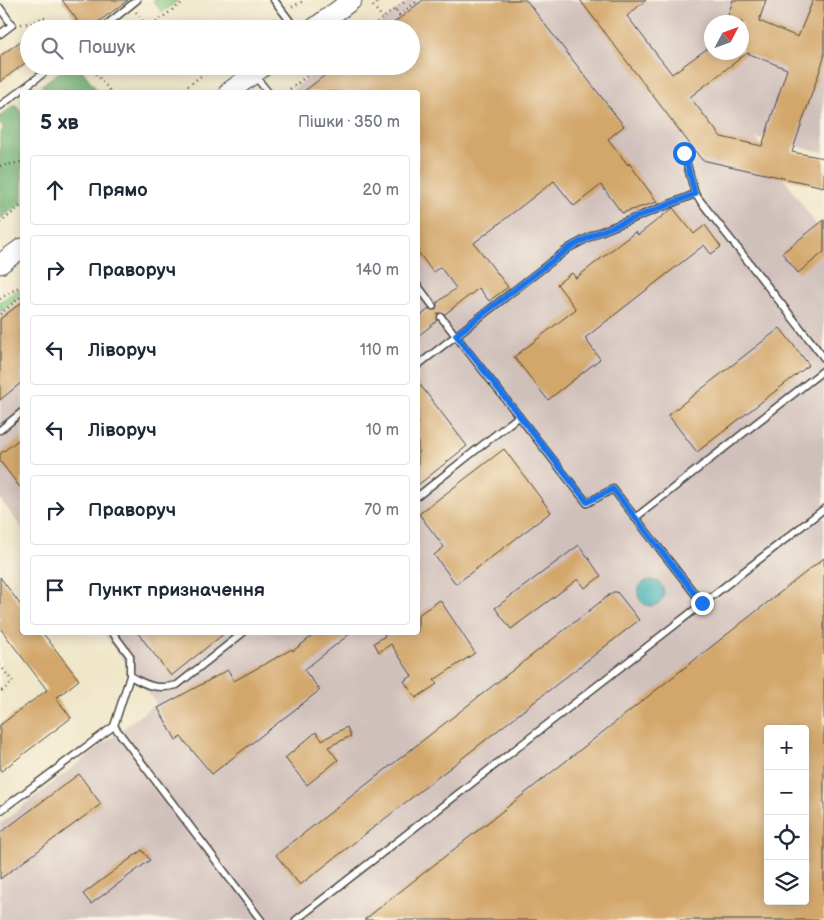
<!DOCTYPE html>
<html lang="uk">
<meta charset="utf-8">
<style>
:root{--surface:#fff;--page:#f2f2f3;--text:#1f2937;--muted:#747a83;--line:#e0e1e3}
body{margin:0;font-family:"Balsamiq Sans",sans-serif;background:var(--page);color:var(--text)}
.controls{position:absolute;right:15px;bottom:15px;display:grid;overflow:hidden;border-radius:5px;box-shadow:0 2px 12px #0003}
.controls button{width:45px;height:45px;display:grid;place-items:center;padding:0;border:0;border-bottom:1px solid var(--line);background:var(--surface);color:var(--text);font:25px sans-serif}
.compass{position:absolute;left:704px;top:15px;width:45px;height:45px;border-radius:50%;background:var(--surface);box-shadow:0 2px 12px #0003;rotate:49deg}
.stop{position:absolute;width:15px;height:15px;margin:-11px;border:4px solid #1a73e8;border-radius:50%;background:#fff}
.stop.end{background:#1a73e8;border-color:#fff;box-shadow:0 1px 5px #0008}
.list{margin:0;padding:0;list-style:none}
h2{display:flex;justify-content:space-between;align-items:center;height:65px;margin:0;padding:0 20px;font-size:21px}
h2 small{font-size:16px;font-weight:400;color:var(--muted)}
.list li{display:grid;grid-template-columns:32px 1fr auto;gap:15px;align-items:center;box-sizing:border-box;height:70px;margin:0 10px 10px;padding:0 10px;border:1px solid var(--line);border-radius:5px}
.list b{display:block;font-size:19px;white-space:nowrap}
.list em{font-size:16px;font-style:normal;color:var(--muted)}
.icon{flex:none;width:28px;height:28px;fill:none;stroke:currentColor;stroke-width:2;stroke-linecap:round;stroke-linejoin:round}
.map{position:relative;flex:none;width:824px;height:920px;overflow:hidden}
.search{position:absolute;background:var(--surface);box-shadow:0 2px 12px #0003;left:20px;top:20px;width:400px;height:55px;display:flex;align-items:center;gap:12px;box-sizing:border-box;padding:0 18px;border-radius:28px;color:var(--muted);font-size:19px}
.panel{position:absolute;background:var(--surface);box-shadow:0 2px 12px #0003;left:20px;top:90px;width:400px;height:545px;border-radius:5px}
.map>svg:first-child{display:block}
.industrial{fill:#d0c0bc;fill-rule:evenodd}
.green{fill:#90d38c;stroke:#5e7f5c}
.forest{fill:#74b578;stroke:#507052}
.water{fill:#3badb3;stroke:#336c6f}
.building{fill:#d3a76c;fill-rule:evenodd}
.lines{fill:none;stroke-linecap:round;stroke-linejoin:round}
.lane-casing{stroke:#494743;stroke-width:9}
.primary-casing{stroke:#494743;stroke-width:21}
.path{stroke:#494743;stroke-width:2.5;stroke-dasharray:1 4;stroke-linecap:butt}
.lane{stroke:#fff;stroke-width:6}
.primary{stroke:#fff;stroke-width:19}
.route{stroke:#1a73e8;stroke-width:6}
</style>
<div class="map">
<svg width="824" height="920" viewBox="0 0 824 920">
<rect width="100%" height="100%" fill="#fcf5e5"/>
<filter id="ink" filterUnits="userSpaceOnUse"><feTurbulence type="fractalNoise" baseFrequency=".02" numOctaves="2"/><feDisplacementMap in="SourceGraphic" scale="10" xChannelSelector="R" yChannelSelector="G"/><feConvolveMatrix kernelMatrix="1 2 1 2 8 2 1 2 1" color-interpolation-filters="sRGB"/></filter>
<filter id="wash" filterUnits="userSpaceOnUse"><feTurbulence type="fractalNoise" baseFrequency=".0096" numOctaves="4" result="noise"/><feDisplacementMap in="SourceGraphic" scale="20" xChannelSelector="R" yChannelSelector="G"/><feGaussianBlur stdDeviation="1.12" result="paint"/><feColorMatrix in="noise" values="0 0 0 0 0 0 0 0 0 0 0 0 0 0 0 0 0 1.4 0 .05"/><feComposite in="paint" operator="in"/></filter>
<g filter="url(#wash)">
<rect width="100%" height="100%" fill="#f0e7ca"/>
<path class="industrial" d="M410,0H824V152L756,138L824,236V920H0V824L156,703L103,633L418,632V92H290L324,66H411V29H373ZM712,22H742V52H712ZM768,729H805V901H768Z
M22,299V528L0,499V316Z"/>
<path class="green" d="M153,0H179L162,12Z
M19,289L22,295L0,312V302Z"/>
<path class="forest" d="M67,66H79L98,92H46L42,85Z
M15,105L22,113V203L0,219V132L4,129L0,123V116Z"/>
<path class="water" d="M638 593a13 13 0 1 1 26 0a13 13 0 1 1-26 0Z"/>
<g id="blocks">
<path class="building" d="M62,0H128L89,29H66L77,20Z
M423,0H526L624,126L608,139L628,165L629,163L657,202L622,213L601,185L574,206L554,181L474,243L508,287L489,301L479,288L445,314L438,313L437,321L418,336V318L429,309L436,310L437,303L456,288L440,267L433,272L418,252V92H303L337,66H411V29H386Z
M580,0H646L627,16L672,74L712,45V52H742V22H726L733,0H766L759,21L798,37L813,0H824V58L792,152L824,158V187L702,160ZM747,53L787,69L762,146L721,137L690,97Z
M29,35V60L0,82V56Z
M673,208L694,234L705,225L721,247L711,254L704,245L585,338L600,359L548,400L514,357L576,309L557,284L572,273L576,278L635,232L638,235Z
M824,220V252L798,273L782,253Z
M22,302V382L0,400V319Z
M780,328L809,365L697,452L668,415Z
M418,382L467,446L418,485Z
M22,437V490L0,461V454Z
M504,449L551,512L456,584L434,555L444,547L419,514Z
M579,545L601,576L585,588L578,579L511,629L495,608Z
M824,558V920H364ZM768,729H805V901H768Z
M0,577L22,607V632H42L79,680L56,698L71,718L0,772V725L47,690L0,628Z
M613,592H617L639,620L300,885L276,855Z
M440,600L475,653L434,680L437,684L416,698L404,681L412,676L391,644L379,652L374,643L385,636L383,632H418V615Z
M137,632H226L171,676Z
M317,632H352L304,670L320,690L212,774L181,737L176,740L158,708L228,670L234,681L292,649L293,651Z
M347,727L351,736L328,747L338,760L307,785L285,758L316,732L322,740Z
M79,774L101,804L0,879V833Z
M142,850L150,860L91,904L83,894Z"/>
</g>
</g>
<g filter="url(#ink)">
<use href="#blocks" fill-opacity="0" stroke="#494743" stroke-width="1"/>
<g class="lines">
<g class="lane-casing">
<path id="lane" d="M274,0L296,29
M0,8L12,25L0,34
M101,29L137,0
M254,75L268,92
M0,106L53,66
M684,153L695,194L824,358
M418,286L433,306
M441,317L587,503L613,489L702,603
M418,365L569,248L597,233L695,194
M0,430L22,412
M418,496L519,416
M635,518L824,370
M112,632L130,656V676L114,726
M130,676C147,686 158,690 177,685L244,632
M0,811L114,726L261,920
M296,920L824,509"/>
</g>
<g class="primary-casing">
<path id="primary" d="M313,29L352,0
M229,92L264,66
M0,264L22,248"/>
</g>
<path class="path" d="M381,0L373,6L383,18
M292,7L305,0
M395,9L407,0
M136,12L148,28L186,0
M21,24L34,23L43,17L58,29
M262,29L277,17
M369,29L395,9L399,15L419,0
M90,66L111,92
M180,92L214,66
M286,92L320,66
M0,166L22,162
M0,223L22,205
M0,299L22,285
M0,314L22,296
M0,665L13,682L0,692"/>
<use href="#lane" class="lane"/>
<use href="#primary" class="primary"/>
</g>
</g>
<g class="lines" filter="url(#ink)">
<path class="route" d="M684,153L695,194L597,233L569,248L456,335L587,502L613,489L702,603"/>
</g>
</svg>
<div class="controls">
<button>+</button>
<button>−</button>
<button><svg class="icon" aria-label="locate" viewBox="0 0 24 24"><circle cx="12" cy="12" r="6"/><path d="M12 2v4M12 18v4M2 12h4M18 12h4"/></svg></button>
<button><svg class="icon" aria-label="layers" viewBox="0 0 24 24"><path d="M12 4l9 5-9 5-9-5zM3 14l9 5 9-5"/></svg></button>
</div>
<svg class="compass" viewBox="-18 -18 36 36"><path d="M0-13l5 13h-10z" fill="#e53935"/><path d="M0 13l5-13h-10z" fill="#747a83"/></svg>
<div class="stop" style="left:684px;top:153px"></div>
<div class="stop end" style="left:702px;top:603px"></div>
<div class="search"><svg class="icon" aria-label="search" viewBox="0 0 24 24"><circle cx="10" cy="10" r="6"/><path d="M15 15l6 6"/></svg>Пошук</div>
<section class="panel">
<h2>5 хв<small>Пішки · 350 m</small></h2>
<ul class="list">
<li><svg class="icon" aria-label="ahead" viewBox="0 0 24 24"><path d="M12 20V5M6 11l6-6 6 6"/></svg><div><b>Прямо</b></div><em>20 m</em></li>
<li><svg class="icon" aria-label="right" viewBox="0 0 24 24"><path d="M7 20v-9h11M14 6l5 5-5 5"/></svg><div><b>Праворуч</b></div><em>140 m</em></li>
<li><svg class="icon" aria-label="left" viewBox="0 0 24 24"><path d="M17 20v-9H6M10 6l-5 5 5 5"/></svg><div><b>Ліворуч</b></div><em>110 m</em></li>
<li><svg class="icon" aria-label="left" viewBox="0 0 24 24"><path d="M17 20v-9H6M10 6l-5 5 5 5"/></svg><div><b>Ліворуч</b></div><em>10 m</em></li>
<li><svg class="icon" aria-label="right" viewBox="0 0 24 24"><path d="M7 20v-9h11M14 6l5 5-5 5"/></svg><div><b>Праворуч</b></div><em>70 m</em></li>
<li><svg class="icon" aria-label="arrive" viewBox="0 0 24 24"><path d="M6 21V4h12l-3 4 3 4H6"/></svg><div><b>Пункт призначення</b></div></li>
</ul>
</section>
</div>
